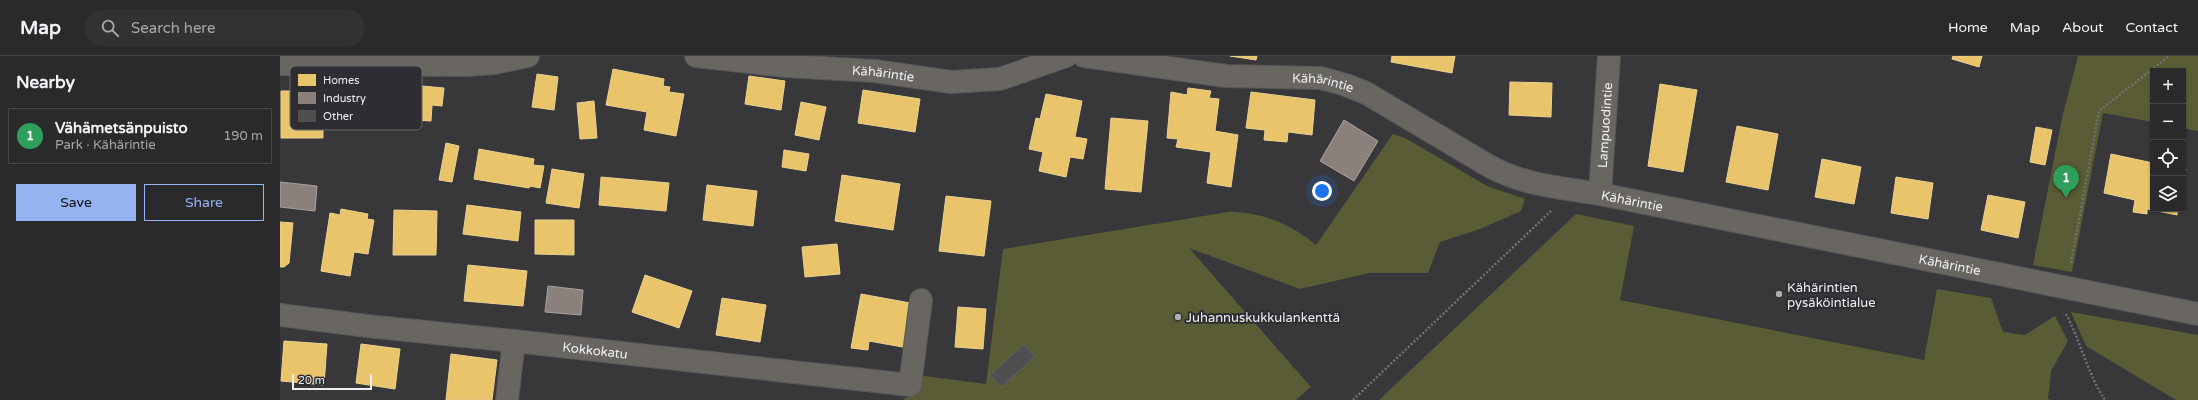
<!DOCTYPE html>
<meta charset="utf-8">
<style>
:root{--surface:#2a2a2c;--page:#323234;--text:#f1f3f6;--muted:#a5a7a9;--line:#464648;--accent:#95b2f1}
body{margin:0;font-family:"Varela Round",sans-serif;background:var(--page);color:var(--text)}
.controls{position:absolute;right:12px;top:12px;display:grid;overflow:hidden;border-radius:0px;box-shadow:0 1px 3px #0004}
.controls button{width:36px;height:36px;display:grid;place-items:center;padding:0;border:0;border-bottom:1px solid var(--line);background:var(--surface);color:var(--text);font:20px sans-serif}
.scale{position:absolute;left:12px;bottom:10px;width:80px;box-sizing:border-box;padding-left:4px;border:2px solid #eeeef1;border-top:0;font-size:11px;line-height:14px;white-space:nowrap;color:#eeeef1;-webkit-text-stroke:3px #2d2d32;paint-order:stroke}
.you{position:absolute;left:1042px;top:135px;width:14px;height:14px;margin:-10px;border:3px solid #fff;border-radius:50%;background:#1a73e8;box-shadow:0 0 0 6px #1a73e833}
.badge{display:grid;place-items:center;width:26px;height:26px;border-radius:50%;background:var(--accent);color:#fff;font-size:13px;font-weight:700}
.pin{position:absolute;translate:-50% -33px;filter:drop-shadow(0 1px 2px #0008)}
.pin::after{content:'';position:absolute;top:21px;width:14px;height:12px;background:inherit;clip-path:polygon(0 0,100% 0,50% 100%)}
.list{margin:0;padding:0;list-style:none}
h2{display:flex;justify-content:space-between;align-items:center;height:52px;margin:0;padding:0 16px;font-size:17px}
h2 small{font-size:13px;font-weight:400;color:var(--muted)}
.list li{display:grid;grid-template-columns:26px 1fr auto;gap:12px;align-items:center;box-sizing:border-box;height:56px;margin:0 8px 8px;padding:0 8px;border:1px solid var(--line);border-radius:0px}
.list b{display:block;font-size:15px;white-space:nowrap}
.list p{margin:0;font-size:13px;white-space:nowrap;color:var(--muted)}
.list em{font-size:13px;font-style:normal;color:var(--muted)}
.actions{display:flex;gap:8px;padding:12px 16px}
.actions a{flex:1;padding:9px 0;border:1px solid var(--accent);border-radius:0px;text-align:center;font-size:14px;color:var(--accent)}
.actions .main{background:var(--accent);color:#111}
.icon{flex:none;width:22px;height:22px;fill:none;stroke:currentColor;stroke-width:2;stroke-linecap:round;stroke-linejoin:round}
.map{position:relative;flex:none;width:1918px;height:344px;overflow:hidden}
header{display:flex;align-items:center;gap:24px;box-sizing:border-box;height:56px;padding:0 20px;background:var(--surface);border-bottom:1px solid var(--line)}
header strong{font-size:19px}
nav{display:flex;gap:22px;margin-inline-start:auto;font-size:14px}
.search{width:280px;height:36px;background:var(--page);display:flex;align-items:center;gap:10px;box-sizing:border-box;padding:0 14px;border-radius:22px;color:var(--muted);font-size:15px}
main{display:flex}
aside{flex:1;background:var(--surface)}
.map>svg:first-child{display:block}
.green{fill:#5a5c35}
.homes{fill:#e9c46a;stroke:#ead192}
.industry{fill:#8a817c;stroke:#a8a29f}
.building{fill:#4f4f51;stroke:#646466}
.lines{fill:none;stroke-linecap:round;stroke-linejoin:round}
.minor-casing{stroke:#565657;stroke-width:24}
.path{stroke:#747271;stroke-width:2.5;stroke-dasharray:2 2;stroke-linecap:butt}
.minor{stroke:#696561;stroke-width:22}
.poi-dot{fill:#aeaeb1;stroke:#2d2d32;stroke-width:1.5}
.labels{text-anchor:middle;stroke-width:4;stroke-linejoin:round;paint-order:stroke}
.street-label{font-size:13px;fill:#eeeef1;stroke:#2d2d32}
.poi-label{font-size:13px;fill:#eeeef1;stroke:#2d2d32;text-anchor:start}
.key{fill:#2d2d32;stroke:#67676b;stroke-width:1}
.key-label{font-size:11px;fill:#eeeef1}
</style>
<header>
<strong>Map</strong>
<div class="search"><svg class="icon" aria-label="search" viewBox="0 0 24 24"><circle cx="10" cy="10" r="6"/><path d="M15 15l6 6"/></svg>Search here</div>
<nav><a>Home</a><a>Map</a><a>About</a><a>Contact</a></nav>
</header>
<main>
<aside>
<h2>Nearby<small></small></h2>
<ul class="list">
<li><span class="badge" style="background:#2e9e5b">1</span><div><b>Vähämetsänpuisto</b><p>Park · Kähärintie</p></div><em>190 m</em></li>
</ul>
<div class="actions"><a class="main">Save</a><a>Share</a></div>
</aside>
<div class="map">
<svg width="1918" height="344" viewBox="0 0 1918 344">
<rect width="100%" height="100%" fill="#38383b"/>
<path class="green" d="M1798,0H1918V75L1903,72V15H1873V66L1823,57L1792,216L1753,209L1782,62Z
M1113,78L1125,82L1207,130L1245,143L1241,155L1200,173L1160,186L1148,217H1089L1020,233L909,192L1031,331L1016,344H623L634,336L644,320L706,328L723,193L948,156C982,156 1010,167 1036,189Z
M1296,158L1354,170L1340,244L1644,304L1657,233L1711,242L1723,276L1745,279L1775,260L1788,285L1771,315L1768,343L1772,344H1099Z
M1791,256L1918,279V344H1896L1806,290Z"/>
<path class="homes" d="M950,0H977L976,4Z
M1112,0H1175L1172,17L1111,6Z
M1673,0H1702L1699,11L1672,3Z
M333,13L384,23L383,30L390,31L389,36L404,38L396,80L364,74L367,56L326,49Z
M257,18L278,21L274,54L252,51Z
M469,20L505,25L501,54L465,48Z
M86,25L164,32L162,50L152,49L151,65L118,63L117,73L82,70L83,57H75L76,39L85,40Z
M1230,26L1272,27L1271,61L1229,59Z
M1380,28L1417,34L1403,116L1368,110Z
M908,32L931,35L929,42L939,43L935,75L958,79L951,131L927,127L931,96L896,91L898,83L887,82L891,36L907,39Z
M583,34L640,43L635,76L578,67Z
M1,35H43V82H1Z
M971,36L1035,44L1032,79L1008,76L1007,86L984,84L985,74L966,72Z
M766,38L802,45L795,81L807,83L803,103L790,101L786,121L759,115L763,96L749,93L756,62L760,63Z
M314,45L317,82L300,83L297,47Z
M521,46L546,51L539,84L515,79Z
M831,62L868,65L861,136L825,133Z
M1457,70L1498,78L1488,134L1446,126Z
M1756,71L1772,74L1765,109L1750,106Z
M166,87L179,90L172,126L159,124Z
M199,93L254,103L253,109L264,110L260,132L250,130L249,132L194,123Z
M504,94L529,98L526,115L502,111Z
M1831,98L1873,107V153H1898L1897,159L1867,153V158L1853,156L1855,144L1824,137Z
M1542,103L1581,111L1574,148L1535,141Z
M1903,112L1906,113L1903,129Z
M272,113L304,118L299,152L266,147Z
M562,119L620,128L613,174L555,165Z
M321,121L389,127L386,155L319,149Z
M1616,121L1653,127L1648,163L1611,157Z
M427,129L477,135L473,170L423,164Z
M1708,139L1745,146L1738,182L1701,174Z
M666,140L711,145L704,200L659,195Z
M187,149L241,156L238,185L183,178Z
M61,153L88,158L87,163L94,164L88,198L74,196L70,220L41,215L50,157L60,159Z
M114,154L157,155L156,199H113Z
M255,164H294V199L255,198Z
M0,166L13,167L9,207L4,211H0Z
M557,188L560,218L525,221L522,191Z
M188,209L247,215L243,250L184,245Z
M365,219L412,235L399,272L352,256Z
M581,238L636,248L628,292L589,285L588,294L571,292Z
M442,242L486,249L480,286L436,279Z
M678,251L706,253L703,293L675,291Z
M4,285L47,288L44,329L1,325Z
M81,288L120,293L115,333L76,327Z
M171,298L217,304L212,344H166Z"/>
<path class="industry" d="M1064,64L1098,85L1074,125L1040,105Z
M0,126L37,130L35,155L0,151Z
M268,230L303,234L301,259L265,256Z"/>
<path class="building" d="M744,288L755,301L721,331L710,319Z"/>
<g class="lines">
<g class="minor-casing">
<g id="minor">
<path id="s1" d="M416,0L506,10L595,15L671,26L720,23L786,0"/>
<path id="s2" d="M804,0L946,20L1041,22L1066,29L1086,37L1209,110C1243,129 1282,132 1320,138L1918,258"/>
<path d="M0,8L188,9L214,7L248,0"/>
<path id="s3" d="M1320,138L1329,0"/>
<path id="s4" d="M0,259L87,270L234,285L630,329L641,244"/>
<path d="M227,344L234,285"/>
</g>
</g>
<path class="path" d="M1791,207L1819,55L1889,0
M1786,258C1800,284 1809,321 1825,344
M1073,344L1271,155"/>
<use href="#minor" class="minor"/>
</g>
<g class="poi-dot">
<circle cx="1499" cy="238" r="4"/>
<circle cx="898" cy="261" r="4"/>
</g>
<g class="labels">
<g class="street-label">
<text dy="5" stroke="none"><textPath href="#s1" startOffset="188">Kähärintie</textPath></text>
<text dy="5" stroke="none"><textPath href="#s2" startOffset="241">Kähärintie</textPath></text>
<text dy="5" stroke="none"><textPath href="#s3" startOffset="69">Lampuodintie</textPath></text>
<text dy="5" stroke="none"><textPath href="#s2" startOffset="577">Kähärintie</textPath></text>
<text dy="5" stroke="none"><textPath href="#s2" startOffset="901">Kähärintie</textPath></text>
<text dy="5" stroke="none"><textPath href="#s4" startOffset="317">Kokkokatu</textPath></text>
</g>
<g class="poi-label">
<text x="1507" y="236">Kähärintien<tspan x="1507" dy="15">pysäköintialue</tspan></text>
<text x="906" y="266">Juhannuskukkulankenttä</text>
</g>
</g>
<rect x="10" y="10" width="132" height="64" rx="6" class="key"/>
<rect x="18" y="18" width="18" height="12" fill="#e9c46a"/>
<rect x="18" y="36" width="18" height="12" fill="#8a817c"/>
<rect x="18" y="54" width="18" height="12" fill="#4f4f51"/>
<g class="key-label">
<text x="43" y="28">Homes</text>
<text x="43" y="46">Industry</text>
<text x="43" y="64">Other</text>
</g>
</svg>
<div class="controls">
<button>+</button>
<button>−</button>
<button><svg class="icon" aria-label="locate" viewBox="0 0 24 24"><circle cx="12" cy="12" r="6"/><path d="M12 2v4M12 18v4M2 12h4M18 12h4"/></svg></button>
<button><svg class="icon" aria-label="layers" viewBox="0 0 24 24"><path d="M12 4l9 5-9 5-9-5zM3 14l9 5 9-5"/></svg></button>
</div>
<div class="scale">20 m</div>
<div class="you"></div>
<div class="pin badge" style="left:1786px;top:142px;background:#2e9e5b">1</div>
</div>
</main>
